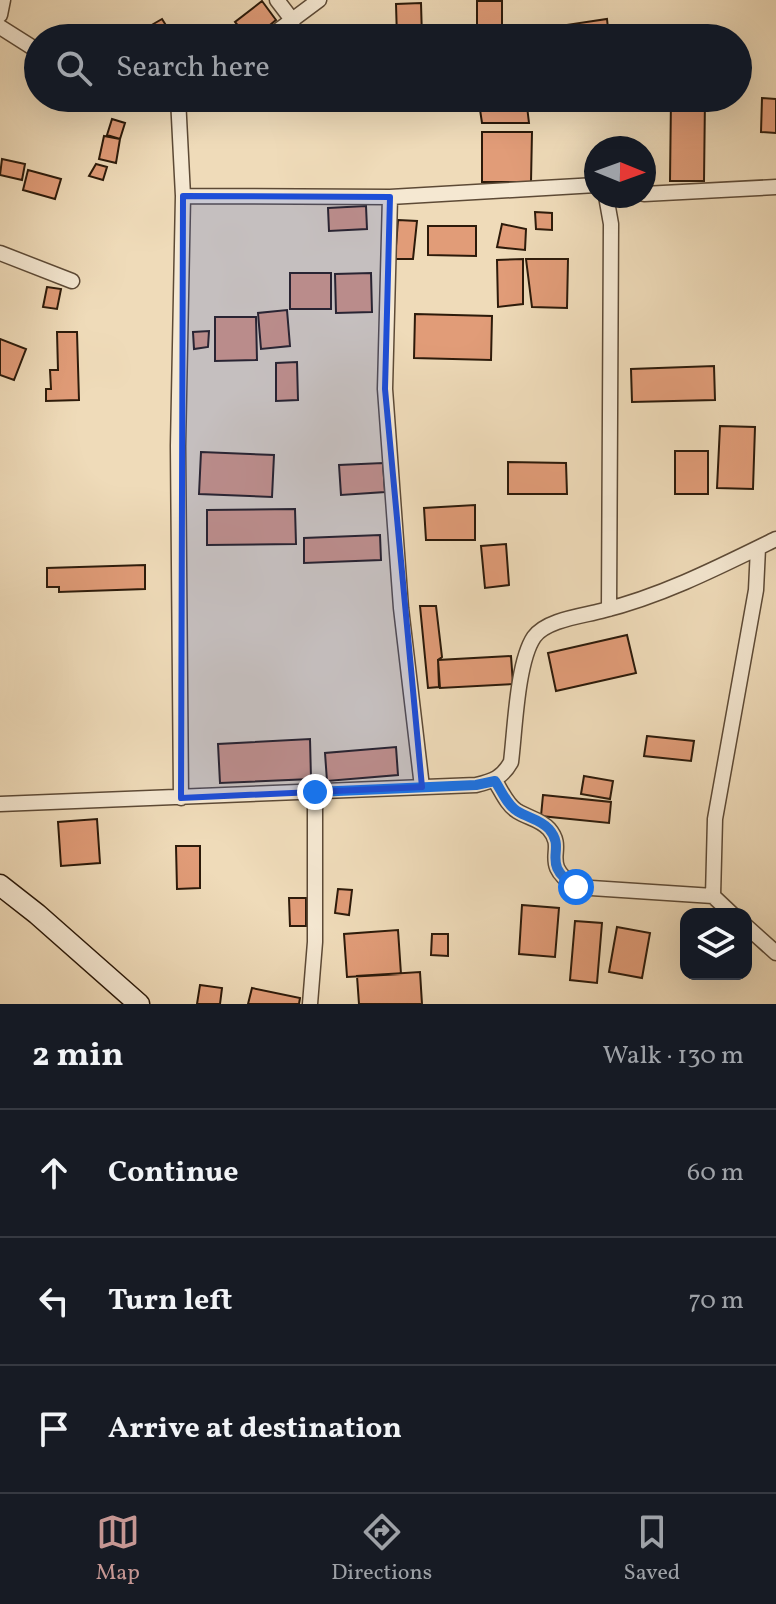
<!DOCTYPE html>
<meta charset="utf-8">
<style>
:root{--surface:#171b24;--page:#242831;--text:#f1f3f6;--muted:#9ea1a6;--line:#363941;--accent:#c59692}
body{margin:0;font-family:Vollkorn,serif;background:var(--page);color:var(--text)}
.controls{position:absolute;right:24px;bottom:24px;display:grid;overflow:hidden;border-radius:16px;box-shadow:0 8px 32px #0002}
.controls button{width:72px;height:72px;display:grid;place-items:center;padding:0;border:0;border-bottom:2px solid var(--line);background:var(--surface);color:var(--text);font:40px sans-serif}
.compass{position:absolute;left:584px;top:136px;width:72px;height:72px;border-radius:50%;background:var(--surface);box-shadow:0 8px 32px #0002;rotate:91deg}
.stop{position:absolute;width:24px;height:24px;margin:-18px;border:6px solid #1a73e8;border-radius:50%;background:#fff}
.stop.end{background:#1a73e8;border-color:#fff;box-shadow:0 2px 8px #0008}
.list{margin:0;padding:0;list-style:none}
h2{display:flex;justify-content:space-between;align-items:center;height:104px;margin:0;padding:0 32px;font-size:34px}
h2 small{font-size:26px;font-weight:400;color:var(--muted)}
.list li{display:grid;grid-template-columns:52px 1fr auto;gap:24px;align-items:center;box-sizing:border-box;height:128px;padding:0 32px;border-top:2px solid var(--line)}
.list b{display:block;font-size:30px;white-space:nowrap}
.list em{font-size:26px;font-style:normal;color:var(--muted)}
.icon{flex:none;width:44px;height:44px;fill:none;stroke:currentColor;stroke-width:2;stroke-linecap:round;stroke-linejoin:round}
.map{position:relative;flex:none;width:776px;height:1004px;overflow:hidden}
.search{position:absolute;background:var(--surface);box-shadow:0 8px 32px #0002;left:24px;right:24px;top:24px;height:88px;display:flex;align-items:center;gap:20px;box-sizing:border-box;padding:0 28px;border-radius:44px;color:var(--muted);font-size:30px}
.sheet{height:488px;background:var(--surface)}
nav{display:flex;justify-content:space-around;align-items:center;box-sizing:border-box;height:112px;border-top:2px solid var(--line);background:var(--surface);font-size:22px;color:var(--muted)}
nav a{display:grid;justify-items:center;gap:4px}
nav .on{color:var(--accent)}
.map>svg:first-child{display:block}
.building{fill:#e19c78;stroke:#2c1a0a;stroke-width:2}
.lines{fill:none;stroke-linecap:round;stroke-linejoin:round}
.street-casing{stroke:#5d4a36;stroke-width:17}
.secondary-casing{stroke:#2c1a0a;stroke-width:23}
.street{stroke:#f5e8d2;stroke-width:14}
.secondary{stroke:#f5e8d2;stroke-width:20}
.route{stroke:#1a73e8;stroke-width:10}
.marked{fill:#1d4ed8;fill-opacity:0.2;stroke:#1d4ed8;stroke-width:6;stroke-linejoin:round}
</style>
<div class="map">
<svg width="776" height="1004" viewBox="0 0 776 1004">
<rect width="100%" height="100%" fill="#efdbb9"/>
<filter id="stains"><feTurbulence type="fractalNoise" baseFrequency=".0025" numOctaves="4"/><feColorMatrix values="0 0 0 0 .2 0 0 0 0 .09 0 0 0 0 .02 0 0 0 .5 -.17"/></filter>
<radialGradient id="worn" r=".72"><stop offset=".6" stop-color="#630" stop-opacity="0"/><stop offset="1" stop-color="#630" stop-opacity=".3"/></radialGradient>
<path class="building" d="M262,1L276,20L254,38H248L235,22Z
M477,1H502V38H477Z
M421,3L422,38H397L396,4Z
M162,19L174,38H148L143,30Z
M607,19L609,38H567L566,25Z
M526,98L529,123H482L479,103Z
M671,98H705L704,181H670Z
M762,98L776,99V133L761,132Z
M112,119L125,123L120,139L107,135Z
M482,132H532L531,182H482Z
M104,136L120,139L116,163L99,159Z
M2,159L25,164L22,180L0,175Z
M96,164L107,167L103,180L89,176Z
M28,170L61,179L55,199L23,190Z
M366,206L367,229L329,231L328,208Z
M535,212L552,213V230L536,229Z
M398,220L417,221L413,259H395Z
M502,224L526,229L525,250L497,247Z
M428,226H476V256L428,255Z
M523,259V304L498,307L497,260Z
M526,259H568L567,308L532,307Z
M290,273H331V309H290Z
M371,273L372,312L336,313L335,274Z
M47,287L61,289L57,309L43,307Z
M287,310L290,346L261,349L258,313Z
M415,314L492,316L491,360L414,358Z
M215,317H256L257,360L215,361Z
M209,331L208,347L194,349L193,332Z
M57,332H77L79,400L46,401V389H51L50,370H58Z
M0,339L26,349L14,380L0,375Z
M297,362L298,400L276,401V363Z
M714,366L715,400L632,402L631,369Z
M720,426L755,427L753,489L717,488Z
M675,451H708V494H675Z
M201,452L274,455L272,497L199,494Z
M508,462L566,463L567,494H508Z
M383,463L385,492L341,495L339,465Z
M475,505V540H426L424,508Z
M295,509L296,544L207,545V510Z
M380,535L381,560L304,563V538Z
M506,544L509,585L485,588L481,546Z
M145,565V589L59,592V587H47V568Z
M420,606H436L442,657L438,660L439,687L428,688Z
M627,635L636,673L556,691L548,653Z
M511,656L513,684L440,688L438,660Z
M647,736L694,741L691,761L644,756Z
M310,739L311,779L220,783L218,744Z
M396,747L398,775L327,781L325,753Z
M584,776L613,781L610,799L581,794Z
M543,795L611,802L609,823L541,816Z
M97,819L100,863L61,866L58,822Z
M176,846H200V888L177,889Z
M338,889L352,890L349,915L335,913Z
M289,898H306V926H290Z
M522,905L559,908L555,957L519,954Z
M575,921L602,923L597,983L570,980Z
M617,927L650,933L642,978L609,972Z
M398,930L401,974L347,977L344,934Z
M432,934H448V956L431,955Z
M420,972L422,1004H359L357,976Z
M200,985L222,988L220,1004H197Z
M252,988L300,998L299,1004H248Z"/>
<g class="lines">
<g class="street-casing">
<path id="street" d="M277,0L293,21
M0,15L3,0
M0,27L38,51
M268,38L319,0
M129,98H154
M178,98L183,196L178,446L181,798
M644,194L776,187
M183,196L390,197
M606,196L611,224L609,609
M0,253L72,281
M495,781C501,790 507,805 517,811C528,818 540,819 549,829C568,851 538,862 576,887L713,896
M422,787L401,608L385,389L390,197L596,185
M0,804L476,785C493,781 502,778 511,762C515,730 517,662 534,637C546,620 582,616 601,611C662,596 719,567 776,539
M732,914L713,896L715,819L756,590L758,548
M746,926L776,953
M310,1004L315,942V792"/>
</g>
<g class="secondary-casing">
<path id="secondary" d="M0,885L37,914L139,1004"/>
</g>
<use href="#street" class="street"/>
<use href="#secondary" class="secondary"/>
</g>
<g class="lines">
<path class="route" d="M315,792L476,785L495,781C501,790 507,805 517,811C528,818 540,819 549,829C568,851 538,862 576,887"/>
</g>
<path class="marked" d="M183,196L390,197L385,389L422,787L181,798Z"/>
<rect width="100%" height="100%" filter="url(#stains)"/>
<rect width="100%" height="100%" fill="url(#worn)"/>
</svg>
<div class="controls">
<button><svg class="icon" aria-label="layers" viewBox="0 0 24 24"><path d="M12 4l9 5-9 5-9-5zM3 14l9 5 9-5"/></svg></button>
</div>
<svg class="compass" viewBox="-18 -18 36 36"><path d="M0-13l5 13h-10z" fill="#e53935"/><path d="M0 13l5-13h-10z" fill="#9ea1a6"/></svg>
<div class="stop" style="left:576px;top:887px"></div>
<div class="stop end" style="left:315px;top:792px"></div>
<div class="search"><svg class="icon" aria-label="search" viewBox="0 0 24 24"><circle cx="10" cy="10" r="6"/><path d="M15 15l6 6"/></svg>Search here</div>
</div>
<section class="sheet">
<h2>2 min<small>Walk · 130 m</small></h2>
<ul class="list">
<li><svg class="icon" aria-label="ahead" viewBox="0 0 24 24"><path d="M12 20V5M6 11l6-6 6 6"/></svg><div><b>Continue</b></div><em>60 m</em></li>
<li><svg class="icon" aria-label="left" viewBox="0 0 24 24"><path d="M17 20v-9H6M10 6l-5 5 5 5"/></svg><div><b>Turn left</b></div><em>70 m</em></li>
<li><svg class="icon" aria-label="arrive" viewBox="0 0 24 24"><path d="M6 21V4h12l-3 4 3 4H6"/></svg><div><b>Arrive at destination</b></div></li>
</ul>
</section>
<nav>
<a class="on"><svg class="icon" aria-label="map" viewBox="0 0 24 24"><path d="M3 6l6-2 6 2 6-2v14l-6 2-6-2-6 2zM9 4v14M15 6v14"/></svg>Map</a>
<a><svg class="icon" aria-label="directions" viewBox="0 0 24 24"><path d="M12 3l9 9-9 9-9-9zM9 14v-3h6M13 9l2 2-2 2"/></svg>Directions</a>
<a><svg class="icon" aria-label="saved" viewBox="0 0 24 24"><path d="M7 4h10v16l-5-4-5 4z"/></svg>Saved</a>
</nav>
